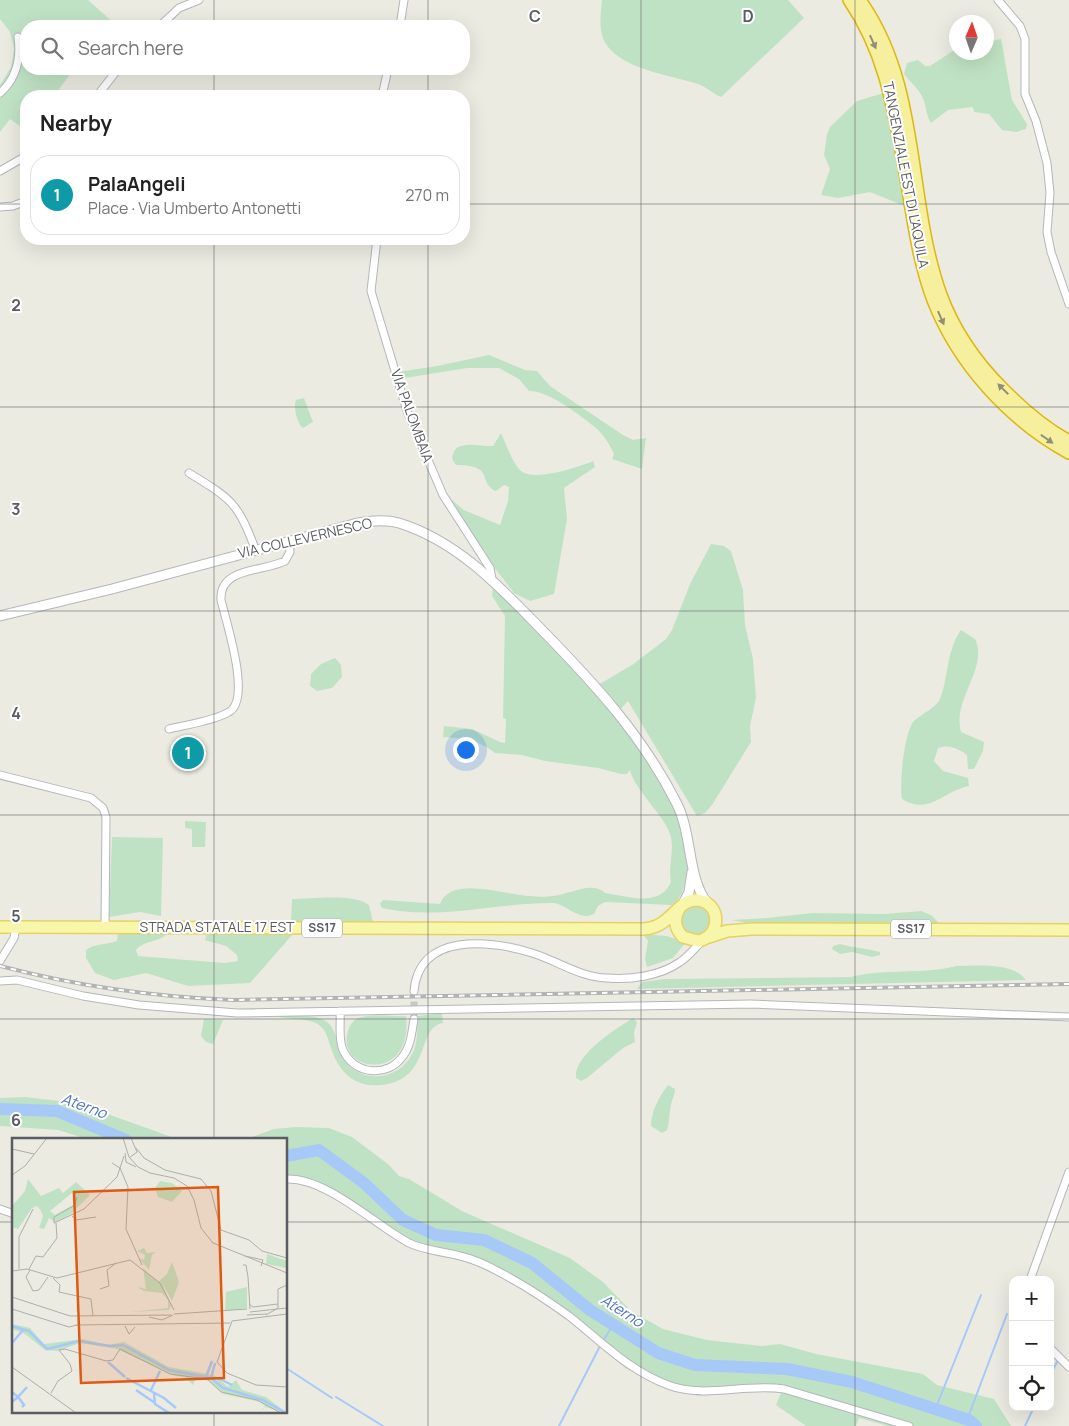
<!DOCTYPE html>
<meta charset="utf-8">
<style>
:root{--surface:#fff;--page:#f2f2f2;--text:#222;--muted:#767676;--line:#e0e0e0;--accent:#db2777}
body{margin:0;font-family:Manrope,sans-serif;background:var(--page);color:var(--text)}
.controls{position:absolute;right:15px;bottom:15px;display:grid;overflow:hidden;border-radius:10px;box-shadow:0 5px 20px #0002}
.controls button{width:45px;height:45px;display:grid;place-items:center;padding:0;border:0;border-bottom:1px solid var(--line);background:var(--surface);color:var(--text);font:25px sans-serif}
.compass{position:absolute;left:949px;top:15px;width:45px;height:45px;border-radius:50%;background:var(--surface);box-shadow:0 5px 20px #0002;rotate:2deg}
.you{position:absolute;left:465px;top:749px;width:18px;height:18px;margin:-12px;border:4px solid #fff;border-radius:50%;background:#1a73e8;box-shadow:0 0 0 8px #1a73e833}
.badge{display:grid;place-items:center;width:32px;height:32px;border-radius:50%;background:var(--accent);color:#fff;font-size:16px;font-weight:700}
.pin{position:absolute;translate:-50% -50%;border:2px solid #fff;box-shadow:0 1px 5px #0006}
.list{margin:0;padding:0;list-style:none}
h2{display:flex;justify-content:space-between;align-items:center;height:65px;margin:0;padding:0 20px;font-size:21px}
h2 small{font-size:16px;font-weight:400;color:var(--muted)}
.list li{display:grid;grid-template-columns:32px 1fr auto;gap:15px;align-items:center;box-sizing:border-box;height:80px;margin:0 10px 10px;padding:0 10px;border:1px solid var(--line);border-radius:20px}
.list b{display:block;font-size:19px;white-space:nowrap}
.list p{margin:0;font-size:16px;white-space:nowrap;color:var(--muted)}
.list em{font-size:16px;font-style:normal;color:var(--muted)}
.icon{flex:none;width:28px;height:28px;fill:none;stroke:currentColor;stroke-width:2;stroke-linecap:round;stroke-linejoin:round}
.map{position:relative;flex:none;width:1069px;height:1426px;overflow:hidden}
.search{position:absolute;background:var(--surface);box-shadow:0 5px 20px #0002;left:20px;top:20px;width:450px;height:55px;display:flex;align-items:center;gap:12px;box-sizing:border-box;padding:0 18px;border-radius:20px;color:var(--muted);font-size:19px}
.panel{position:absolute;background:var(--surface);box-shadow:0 5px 20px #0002;left:20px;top:90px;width:450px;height:155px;border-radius:20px}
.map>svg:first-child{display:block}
.green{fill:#c0e2c4}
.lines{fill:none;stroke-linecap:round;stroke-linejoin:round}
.stream{stroke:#a6c9f8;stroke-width:2}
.river{stroke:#a6c9f8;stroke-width:12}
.minor-tunnel{stroke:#c8c7c2;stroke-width:7;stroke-dasharray:7 3.5;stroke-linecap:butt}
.minor-casing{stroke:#b4b6bb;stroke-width:9}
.tertiary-casing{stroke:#b4b6bb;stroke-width:11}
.primary-casing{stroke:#e6d261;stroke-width:14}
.trunk-casing{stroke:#dcb811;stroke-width:14}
.minor{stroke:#fff;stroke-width:7}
.tertiary{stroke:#fff;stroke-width:9}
.primary{stroke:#f8f6aa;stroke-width:11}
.trunk{stroke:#f6ef9d;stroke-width:11}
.rail-casing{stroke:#b2b3b3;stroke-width:4}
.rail{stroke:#fff;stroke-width:2;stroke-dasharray:5.5;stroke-linecap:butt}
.oneway{fill:#918f76}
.grid{fill:none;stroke:#5a5c61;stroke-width:1;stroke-opacity:0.55}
.labels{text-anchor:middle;stroke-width:4;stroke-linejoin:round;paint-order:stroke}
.shield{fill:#fff;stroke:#8c8d90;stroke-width:1}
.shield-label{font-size:12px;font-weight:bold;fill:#5a5c61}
.street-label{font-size:14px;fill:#5a5c61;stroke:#fff}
.water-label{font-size:15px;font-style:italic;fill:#4b72b9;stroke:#fff}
.inset-river{fill:none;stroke:#a6c9f8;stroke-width:2.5}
.inset-road{fill:none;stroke:#aeaeaa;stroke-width:1}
.view{fill:#e15910;fill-opacity:0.15;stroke:#e15910;stroke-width:2.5}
.inset-edge{fill:none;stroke:#5a5c61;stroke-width:2.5}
.grid-label{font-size:16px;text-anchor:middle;font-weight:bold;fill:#5a5c61;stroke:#fff;stroke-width:4;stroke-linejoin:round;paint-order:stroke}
</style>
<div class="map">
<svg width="1069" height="1426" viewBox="0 0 1069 1426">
<rect width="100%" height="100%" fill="#ecebe2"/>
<path class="green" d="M0,0H88L115,24L110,26H26V69H74L54,96H26V120L21,127L10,119L0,132V85L11,67L14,49L10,32L0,19Z
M602,0H788L804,18L721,97C713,94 707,87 698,84C670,75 611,68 602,35C599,24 601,11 602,0Z
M1001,39L1012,100L1027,124L1026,129L1016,132L1002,130L989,114L974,112L973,107L948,110L931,123C925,114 927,103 920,93C916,86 909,81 904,74L907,63L918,60L925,66H930L956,49V52H986L987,42Z
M887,92L907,207L870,192L838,198L821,195L830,169L824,155L827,134L830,127L857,101Z
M489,355L525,370L537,371L550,386L623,435L633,440L646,438L642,469L612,459L614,454C610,445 604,435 596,428C581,416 548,390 529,391L519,379L499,368H467L399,379L398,372L437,366Z
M304,398L313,422L303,428C297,423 293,407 296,400Z
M501,433C506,444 512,462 521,471C534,482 579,467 593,461L595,467L564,488L567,519L554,594L530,601L514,593L480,549L447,496L464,510L500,525L508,501L509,487L504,485L496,491C477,483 496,465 456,465C453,461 451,458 453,454C457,439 482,447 493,446Z
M711,544L724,546L731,551L743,590L745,625L753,659L756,698L750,726L751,742L712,805L705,813L697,816L628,701L619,711L598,685L632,665L666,639L672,630L690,584Z
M493,585C545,638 598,689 641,751C659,779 676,806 684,839C687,853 690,865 686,879C683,890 682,898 672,905L605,902L598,906L594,914C579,921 570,907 555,903C500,902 436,921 382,908L380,904L383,900L440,904C451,874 507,896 530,896C537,897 546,897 553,896C567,895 593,880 605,893C627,896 660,908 671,882C667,864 677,848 668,829C659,811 633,786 630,770L627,774H621L598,768L545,761L522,755L495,753C479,740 463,738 443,737L444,726L472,729L500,742L505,743L506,719L503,718L505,616L492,596Z
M961,630L975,639C989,668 952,699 961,732L984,742L983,751L974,769H968L967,755C958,748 948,744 938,748L934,761L943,771L968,778L969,786C943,791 929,816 902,799C899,785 904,732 914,721C921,714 936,708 940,699C949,676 946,651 961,630Z
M335,658L341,665L342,677L332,688L317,691L310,686L311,674L321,664Z
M185,821L206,822L205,847H192V829L185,828Z
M112,837L163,838L161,916L140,912L109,917Z
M292,899C312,899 354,893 369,905L373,922L291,921Z
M681 921a15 15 0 1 1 30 0a15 15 0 1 1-30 0Z
M921,911L931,915L941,925H759L731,920L767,918L812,913L884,914Z
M169,932C160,943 146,939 136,950L138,956L225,963L238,961L237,955L226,946L205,940L207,933L293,934L250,983L188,986L146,973L114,980L95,973L86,958V950C95,943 107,945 117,941L118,933Z
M643,934L667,936L686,942L673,958L647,967L645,958L648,941Z
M840,944C854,948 866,948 880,952V955L872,957L852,952L840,954L832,949L833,946Z
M956,966C977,966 1013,962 1026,980L637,989L642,982L665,979L851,977C885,968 922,975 956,966Z
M442,1013L443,1023C417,1027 431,1075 388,1084C359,1090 340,1076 331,1048C328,1040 327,1031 319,1025C308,1017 288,1020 274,1016C289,1017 311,1013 324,1020C342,1029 334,1061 358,1072C380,1083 405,1072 414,1050C418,1039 417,1027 418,1016Z
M406,1016C414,1084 335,1073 348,1031C349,1026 352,1022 356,1019C370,1013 391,1017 406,1016Z
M633,1018L637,1022L634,1033L635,1042L623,1048L587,1078L581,1081L576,1078C573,1056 615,1029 633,1018Z
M204,1019L223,1020L213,1044L206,1042L201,1036Z
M668,1085L675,1089C675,1095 672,1099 671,1105C669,1113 670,1121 667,1130L662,1133L651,1126C651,1111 659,1097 668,1085Z
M25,1097L77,1103L180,1140H90L58,1130L0,1126V1098Z
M296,1127L329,1128L352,1137L388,1164L399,1176L409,1179L462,1211L570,1258L603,1282L631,1311L663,1329L707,1340L761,1346L780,1344L816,1354L923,1374L937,1385L994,1399L1011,1426H888L859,1418L856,1426H806L776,1405L781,1393L760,1391L698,1396L666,1388L625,1368L573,1322L512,1282L464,1260L436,1256L412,1248L354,1210L314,1188L286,1179V1140H244L274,1129Z"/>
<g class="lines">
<path class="stream" d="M603,1341L613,1325
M286,1368L332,1398
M1050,1376L1057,1362
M336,1397L383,1426
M935,1410L981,1295
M967,1420L1007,1314
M559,1426L600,1346
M1025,1426L1034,1407"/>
<path class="river" d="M0,1109L57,1111L126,1140
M286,1156L319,1150L364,1183L403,1220L436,1235L484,1240L532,1263L590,1310L658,1353L695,1365L787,1369L852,1382L969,1420L976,1426"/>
<path class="minor-tunnel" d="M414,991V1019"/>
<g class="minor-casing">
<path id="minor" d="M998,0L1020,26L1025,39V94L1036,121L1047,163L1050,193L1047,232L1051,252L1069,304
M160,26L179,8L199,0
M400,26L404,0
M0,93C16,79 21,59 18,37
M97,96L118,69
M382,96L388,69
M0,171L26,156
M0,207L13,206L26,201
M377,239L371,291L407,411L443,495L490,568L492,579
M189,473C230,498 239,503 255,549
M169,729C185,725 214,721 229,712C252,699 226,622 221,600C219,567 263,572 285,561L290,552L289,540
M0,775L91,798L103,808L106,817L105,928
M0,961L14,938L16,927
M0,981L17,980L83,996L139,1005L237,1013L751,1004L1069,1017
M414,991C419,932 490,940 532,953C558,961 579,977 607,978C631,980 660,976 680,962C689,956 695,948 702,941
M340,1011C341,1024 338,1039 343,1050C354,1075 388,1078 403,1056C411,1046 412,1031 414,1019
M286,1179C326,1177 375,1225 409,1243C426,1251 443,1251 460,1256C478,1260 496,1270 512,1279C532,1290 551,1303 569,1316C602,1342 628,1370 668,1385C705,1399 745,1383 784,1389L909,1426
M0,1209L14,1214
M1030,1280L1069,1172
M1050,1348L1069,1367"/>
</g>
<g class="tertiary-casing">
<path id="tertiary" d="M0,616L112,589L354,524C368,521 384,519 399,523C457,541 499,586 540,628C593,682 643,736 677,804C693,837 687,878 708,904
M683,904L689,892L692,872"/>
</g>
<g class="primary-casing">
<path id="primary" d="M0,927L644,929C671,927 677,900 696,900C722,901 722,937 698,941L683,937C675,929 673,919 679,909
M709,937L727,931L752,929L1069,930"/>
</g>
<g class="trunk-casing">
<path id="trunk" d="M849,0C885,53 893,106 904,167C912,211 917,258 933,300C958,364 1009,420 1069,453
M860,0C922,87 906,198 941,295C954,330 977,363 1003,389C1023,409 1045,428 1069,441"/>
</g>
<use href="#minor" class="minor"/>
<use href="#tertiary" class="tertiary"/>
<use href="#primary" class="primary"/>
<use href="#trunk" class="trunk"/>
<g class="rail-casing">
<path id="rail" d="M0,966C76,986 154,997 233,1000L1069,984"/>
</g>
<use href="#rail" class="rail"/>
</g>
<defs><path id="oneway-solid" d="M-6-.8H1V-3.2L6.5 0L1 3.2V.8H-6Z" transform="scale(1.25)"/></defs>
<g class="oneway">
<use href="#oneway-solid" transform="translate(873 42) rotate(66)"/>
<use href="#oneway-solid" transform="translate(941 318) rotate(66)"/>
<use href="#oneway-solid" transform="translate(1003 389) rotate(-135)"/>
<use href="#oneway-solid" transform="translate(1047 439) rotate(35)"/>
</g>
<path class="grid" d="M214,0V26M428,0V26M641,0V1426M855,0V1426M214,69V96M428,69V96M0,204H26M464,204H1069M214,239V1140M428,239V1426M0,407H1069M0,611H1069M0,815H1069M0,1019H1069M0,1222H14M286,1222H1069M214,1412V1426"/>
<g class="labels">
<g class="shield">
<rect x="302" y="918.5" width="40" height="19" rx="4"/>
<rect x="891" y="919.5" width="40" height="19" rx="4"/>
</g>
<g class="shield-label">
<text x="322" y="932">SS17</text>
<text x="911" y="933">SS17</text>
</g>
<g class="street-label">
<text transform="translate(906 175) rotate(79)" y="5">TANGENZIALE EST DI L'AQUILA</text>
<text transform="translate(412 416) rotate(70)" y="5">VIA PALOMBAIA</text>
<text transform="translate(305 538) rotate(-13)" y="5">VIA COLLEVERNESCO</text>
<text x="217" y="932">STRADA STATALE 17 EST</text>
</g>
<g class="water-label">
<text transform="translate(84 1106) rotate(20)" y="5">Aterno</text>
<text transform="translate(622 1311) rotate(33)" y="5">Aterno</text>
</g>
</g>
<g transform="translate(12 1138)">
<rect width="275" height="275" fill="#ecebe2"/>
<path d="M16,41L29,58L47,50L51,55L64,44L78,57L59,76L43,84L37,80L32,91L27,90L31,78L29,73L25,68L20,70L6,91L0,89V68L13,53ZM60,55L64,58L61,67L43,77L38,73ZM148,43L160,45L170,53L160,64L146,59L143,50ZM132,110L135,115L144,114L140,117L137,132L127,120L132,122L133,117L125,113ZM255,116L275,123V130L254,126ZM160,124L167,144L160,163L150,145L159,168L157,172L118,174L156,170V162L150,155L132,153L125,149L134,151L131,130L146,144L155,136ZM235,149V170L213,173L214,154ZM0,186L18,190L32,206L71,201L95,207L112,204L157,229L202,237L216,249L224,242L230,252L254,259L275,275L253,269L247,275L253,268L248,264L212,256L197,243L184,240L181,247L173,239L163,238L105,211L68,205L46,213L33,212L13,196L0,191Z" fill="#c0e2c4" fill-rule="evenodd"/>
<path class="inset-river" d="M0,188L17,193L35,211L67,203L98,208L111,207L157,232L199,240L211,250L251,262L274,275M0,205L11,192M96,224L113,239M194,239L200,223M114,240L152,260L164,270M199,240L203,225M206,240L220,247M124,252L143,265M139,252L148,233M0,254L6,259L0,264M142,255L143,266L157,275M10,269L12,267L6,259L15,249"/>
<path class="inset-road" d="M111,0L117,19L126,29L138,35L162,40L175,48L182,62L189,90L201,105L275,135M124,10L132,20L153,32L189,41L199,53L209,92L237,102L250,113L275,120M0,11L22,16M113,15L114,24L124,29M117,20L125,14L119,0M100,25L108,30L116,49L114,91L130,127M0,37L13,28L35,0M65,59L63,67L42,79V85L72,71L105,39L112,18M60,78L64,82L84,79M233,118L251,122L249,128M231,127H234L236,139L238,171M7,131V99L21,71M17,131L24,118L31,119L45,100L44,85M18,132L14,139L21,153L27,152L36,139M0,133L15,131L45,140L118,122L148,145L162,172M41,140L48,147L47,154L79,161L81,178M88,151L97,148L95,132L104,125M0,159L58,178L159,177M237,166L241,169L266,166M0,171L57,189L65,187M238,174L275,170M162,176L235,171M275,176L220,183L205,224L215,235L244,247L275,249M235,177L255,176M254,177L266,170V151L275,147M137,179L150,182L161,177M64,187L218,185M113,188L117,196L123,189M0,229L64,275M39,255L46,243L60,233L58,226L47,212L53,211L94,223L101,222L108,211L158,236L195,241L209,254L245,262L269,275"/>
<path class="view" d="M206,49L212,240L69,245L62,54Z"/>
<rect width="275" height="275" class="inset-edge"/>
</g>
<g class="grid-label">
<text x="535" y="22">C</text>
<text x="748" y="22">D</text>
<text x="16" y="311">2</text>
<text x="16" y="515">3</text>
<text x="16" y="719">4</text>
<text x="16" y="922">5</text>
<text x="16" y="1126">6</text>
</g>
</svg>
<div class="controls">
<button>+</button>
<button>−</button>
<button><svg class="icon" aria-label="locate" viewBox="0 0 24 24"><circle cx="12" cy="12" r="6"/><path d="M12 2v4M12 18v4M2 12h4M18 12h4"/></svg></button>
</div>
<svg class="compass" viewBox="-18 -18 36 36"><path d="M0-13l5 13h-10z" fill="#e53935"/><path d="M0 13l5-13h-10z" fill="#767676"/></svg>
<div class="you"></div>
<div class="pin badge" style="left:188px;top:753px;background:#0f9aa8">1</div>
<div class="search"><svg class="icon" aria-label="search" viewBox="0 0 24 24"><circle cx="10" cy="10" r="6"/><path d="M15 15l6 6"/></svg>Search here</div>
<section class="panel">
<h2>Nearby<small></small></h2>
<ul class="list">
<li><span class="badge" style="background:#0f9aa8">1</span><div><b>PalaAngeli</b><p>Place · Via Umberto Antonetti</p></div><em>270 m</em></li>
</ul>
</section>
</div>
